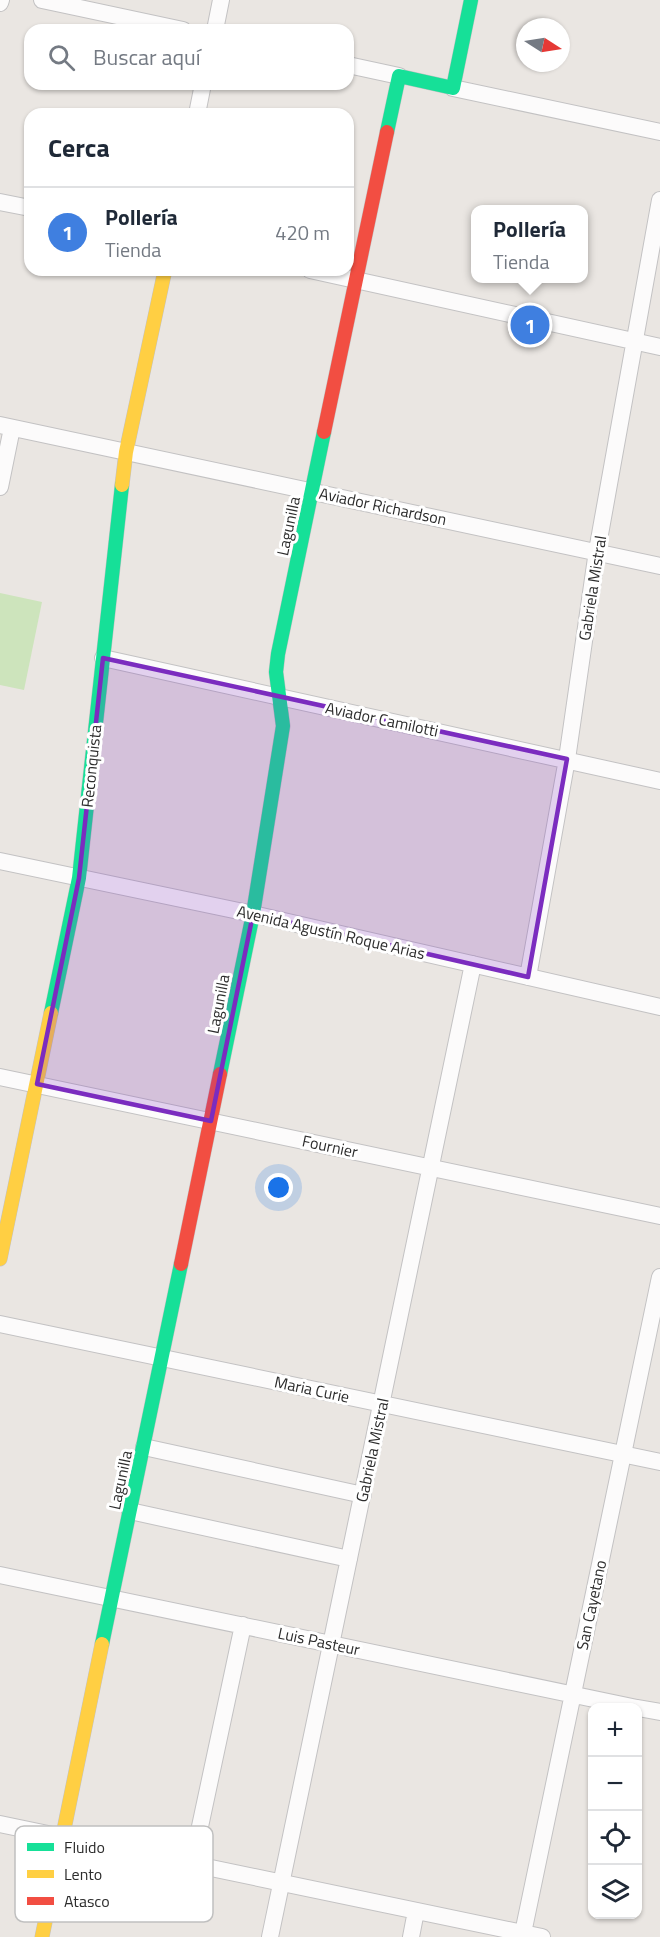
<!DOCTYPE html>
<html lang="es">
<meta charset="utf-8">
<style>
:root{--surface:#fff;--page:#f6f6f7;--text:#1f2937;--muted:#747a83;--line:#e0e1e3;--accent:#0b8043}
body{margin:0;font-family:"Titillium Web",sans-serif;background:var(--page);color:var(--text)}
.controls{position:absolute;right:18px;bottom:18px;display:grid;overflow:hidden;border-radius:12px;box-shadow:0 2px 4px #0004}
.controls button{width:54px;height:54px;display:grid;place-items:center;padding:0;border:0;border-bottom:2px solid var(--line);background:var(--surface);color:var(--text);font:30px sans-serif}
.compass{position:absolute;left:516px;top:18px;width:54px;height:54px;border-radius:50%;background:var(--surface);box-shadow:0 2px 4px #0004;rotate:102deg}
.you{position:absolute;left:279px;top:1188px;width:21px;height:21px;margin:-15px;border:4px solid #fff;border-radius:50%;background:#1a73e8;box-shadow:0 0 0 9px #1a73e833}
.badge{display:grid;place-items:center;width:39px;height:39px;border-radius:50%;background:var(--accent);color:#fff;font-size:20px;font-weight:700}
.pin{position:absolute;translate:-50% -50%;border:3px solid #fff;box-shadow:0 2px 6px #0006}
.popup{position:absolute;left:471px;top:205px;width:117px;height:78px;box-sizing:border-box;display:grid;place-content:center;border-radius:12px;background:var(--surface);filter:drop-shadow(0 2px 4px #0005);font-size:20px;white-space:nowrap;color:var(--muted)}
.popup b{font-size:22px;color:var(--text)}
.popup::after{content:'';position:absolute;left:50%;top:100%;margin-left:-12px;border:12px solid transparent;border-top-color:var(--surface)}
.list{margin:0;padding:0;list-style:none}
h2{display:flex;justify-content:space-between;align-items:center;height:78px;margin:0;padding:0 24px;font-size:26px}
h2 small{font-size:20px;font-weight:400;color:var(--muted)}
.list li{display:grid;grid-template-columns:39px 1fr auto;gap:18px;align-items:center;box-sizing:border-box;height:90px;padding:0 24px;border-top:2px solid var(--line)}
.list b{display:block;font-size:22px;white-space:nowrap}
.list p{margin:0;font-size:20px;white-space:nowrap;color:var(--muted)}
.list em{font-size:20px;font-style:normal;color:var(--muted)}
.icon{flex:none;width:33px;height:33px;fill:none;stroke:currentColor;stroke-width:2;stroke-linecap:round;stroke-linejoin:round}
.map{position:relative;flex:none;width:660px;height:1937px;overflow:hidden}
.search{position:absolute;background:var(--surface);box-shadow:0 2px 4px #0004;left:24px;top:24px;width:330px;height:66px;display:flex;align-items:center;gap:15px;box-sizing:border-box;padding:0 21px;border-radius:18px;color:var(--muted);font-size:22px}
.panel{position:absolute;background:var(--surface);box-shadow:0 2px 4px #0004;left:24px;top:108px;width:330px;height:168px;border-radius:18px}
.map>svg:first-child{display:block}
.green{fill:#cde4bc}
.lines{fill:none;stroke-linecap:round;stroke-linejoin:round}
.street-casing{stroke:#c3c2c3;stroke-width:18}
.fast-casing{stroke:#c3c2c3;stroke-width:15}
.slow-casing{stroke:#c3c2c3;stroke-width:15}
.jam-casing{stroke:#c3c2c3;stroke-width:15}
.street{stroke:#fcfbfb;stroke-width:16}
.fast{stroke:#16e098;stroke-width:14}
.slow{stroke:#ffcf43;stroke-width:14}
.jam{stroke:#f24e42;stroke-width:14}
.marked{fill:#7b2cbf;fill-opacity:0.2;stroke:#7b2cbf;stroke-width:4.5;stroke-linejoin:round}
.labels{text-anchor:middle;stroke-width:6;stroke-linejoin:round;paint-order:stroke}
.street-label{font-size:16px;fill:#2c2c2c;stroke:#fff}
.key{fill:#fff;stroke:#c0c0c0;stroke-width:1.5}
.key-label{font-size:16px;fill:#2c2c2c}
</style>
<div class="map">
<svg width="660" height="1937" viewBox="0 0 660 1937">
<rect width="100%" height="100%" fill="#eae6e2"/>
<path class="green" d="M0,593L42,602L24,690L0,685Z"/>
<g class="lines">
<g class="street-casing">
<path id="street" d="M42,0L183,30
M0,3L1,0
M215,30L221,0
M348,65L399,76
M453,88L660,132
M197,114L203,84
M0,202L30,208
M310,270L660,347
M0,425L660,566
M0,487L12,428
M103,658L660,781
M0,861L253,914L660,1007
M528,977L567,759L597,551L660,200
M0,1077L660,1216
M0,1324L660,1462
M144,1447L363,1495
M130,1511L349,1559
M0,1575L637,1708
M638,1708L660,1712
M0,1824L542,1937
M192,1864L243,1625
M523,1933L660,1277
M270,1937L473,964
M411,1937L416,1911"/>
</g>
<g class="fast-casing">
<path id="fast" d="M387,132L399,76L453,88L471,0
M51,1013L79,878L122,485
M220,1074L253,914L283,726L276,672L278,654L324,432
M102,1644L181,1264"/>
</g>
<g class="slow-casing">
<path id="slow" d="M122,485L126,452L165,270
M0,1259L51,1013
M42,1937L102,1644"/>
</g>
<g class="jam-casing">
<path id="jam" d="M324,432L387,132
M181,1264L220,1074"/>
</g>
<use href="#street" class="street"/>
<use href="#fast" class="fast"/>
<use href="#slow" class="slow"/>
<use href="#jam" class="jam"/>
</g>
<path class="marked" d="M103,658L567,759L528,977L253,914L211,1121L37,1084L79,878Z"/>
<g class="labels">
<g class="street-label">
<text transform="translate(383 506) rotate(12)" y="6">Aviador Richardson</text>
<text transform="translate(288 526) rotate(-78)" y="6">Lagunilla</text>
<text transform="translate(592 588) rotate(-81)" y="6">Gabriela Mistral</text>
<text transform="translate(382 719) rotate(12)" y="6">Aviador Camilotti</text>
<text transform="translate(91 766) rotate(-84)" y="6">Reconquista</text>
<text transform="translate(331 932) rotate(13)" y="6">Avenida Agustín Roque Arias</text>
<text transform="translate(218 1004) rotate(-79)" y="6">Lagunilla</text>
<text transform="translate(330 1146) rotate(12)" y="6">Fournier</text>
<text transform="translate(312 1389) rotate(12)" y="6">Maria Curie</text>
<text transform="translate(372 1450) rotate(-78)" y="6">Gabriela Mistral</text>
<text transform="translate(120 1480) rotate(-78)" y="6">Lagunilla</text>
<text transform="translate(591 1605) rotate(-78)" y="6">San Cayetano</text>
<text transform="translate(319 1641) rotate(12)" y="6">Luis Pasteur</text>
</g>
</g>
<rect x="15" y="1826" width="198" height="96" rx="9" class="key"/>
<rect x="27" y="1843" width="27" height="8" fill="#16e098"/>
<rect x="27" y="1870" width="27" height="8" fill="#ffcf43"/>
<rect x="27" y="1897" width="27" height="8" fill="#f24e42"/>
<g class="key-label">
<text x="64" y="1853">Fluido</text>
<text x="64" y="1880">Lento</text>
<text x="64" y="1907">Atasco</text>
</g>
</svg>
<div class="controls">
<button>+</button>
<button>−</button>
<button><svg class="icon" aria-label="locate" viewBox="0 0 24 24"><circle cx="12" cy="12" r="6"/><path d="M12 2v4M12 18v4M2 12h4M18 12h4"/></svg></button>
<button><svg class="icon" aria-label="layers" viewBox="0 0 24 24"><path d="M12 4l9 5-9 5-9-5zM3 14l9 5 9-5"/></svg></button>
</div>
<svg class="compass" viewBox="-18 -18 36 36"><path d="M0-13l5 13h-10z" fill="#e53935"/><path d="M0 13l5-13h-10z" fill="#747a83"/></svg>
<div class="you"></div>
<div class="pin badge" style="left:530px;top:325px;background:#3f7fe0">1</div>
<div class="popup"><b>Pollería</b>Tienda</div>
<div class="search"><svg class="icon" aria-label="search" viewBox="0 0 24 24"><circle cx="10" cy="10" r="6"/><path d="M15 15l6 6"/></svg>Buscar aquí</div>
<section class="panel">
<h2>Cerca<small></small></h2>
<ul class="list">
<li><span class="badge" style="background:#3f7fe0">1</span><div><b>Pollería</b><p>Tienda</p></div><em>420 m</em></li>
</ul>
</section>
</div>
